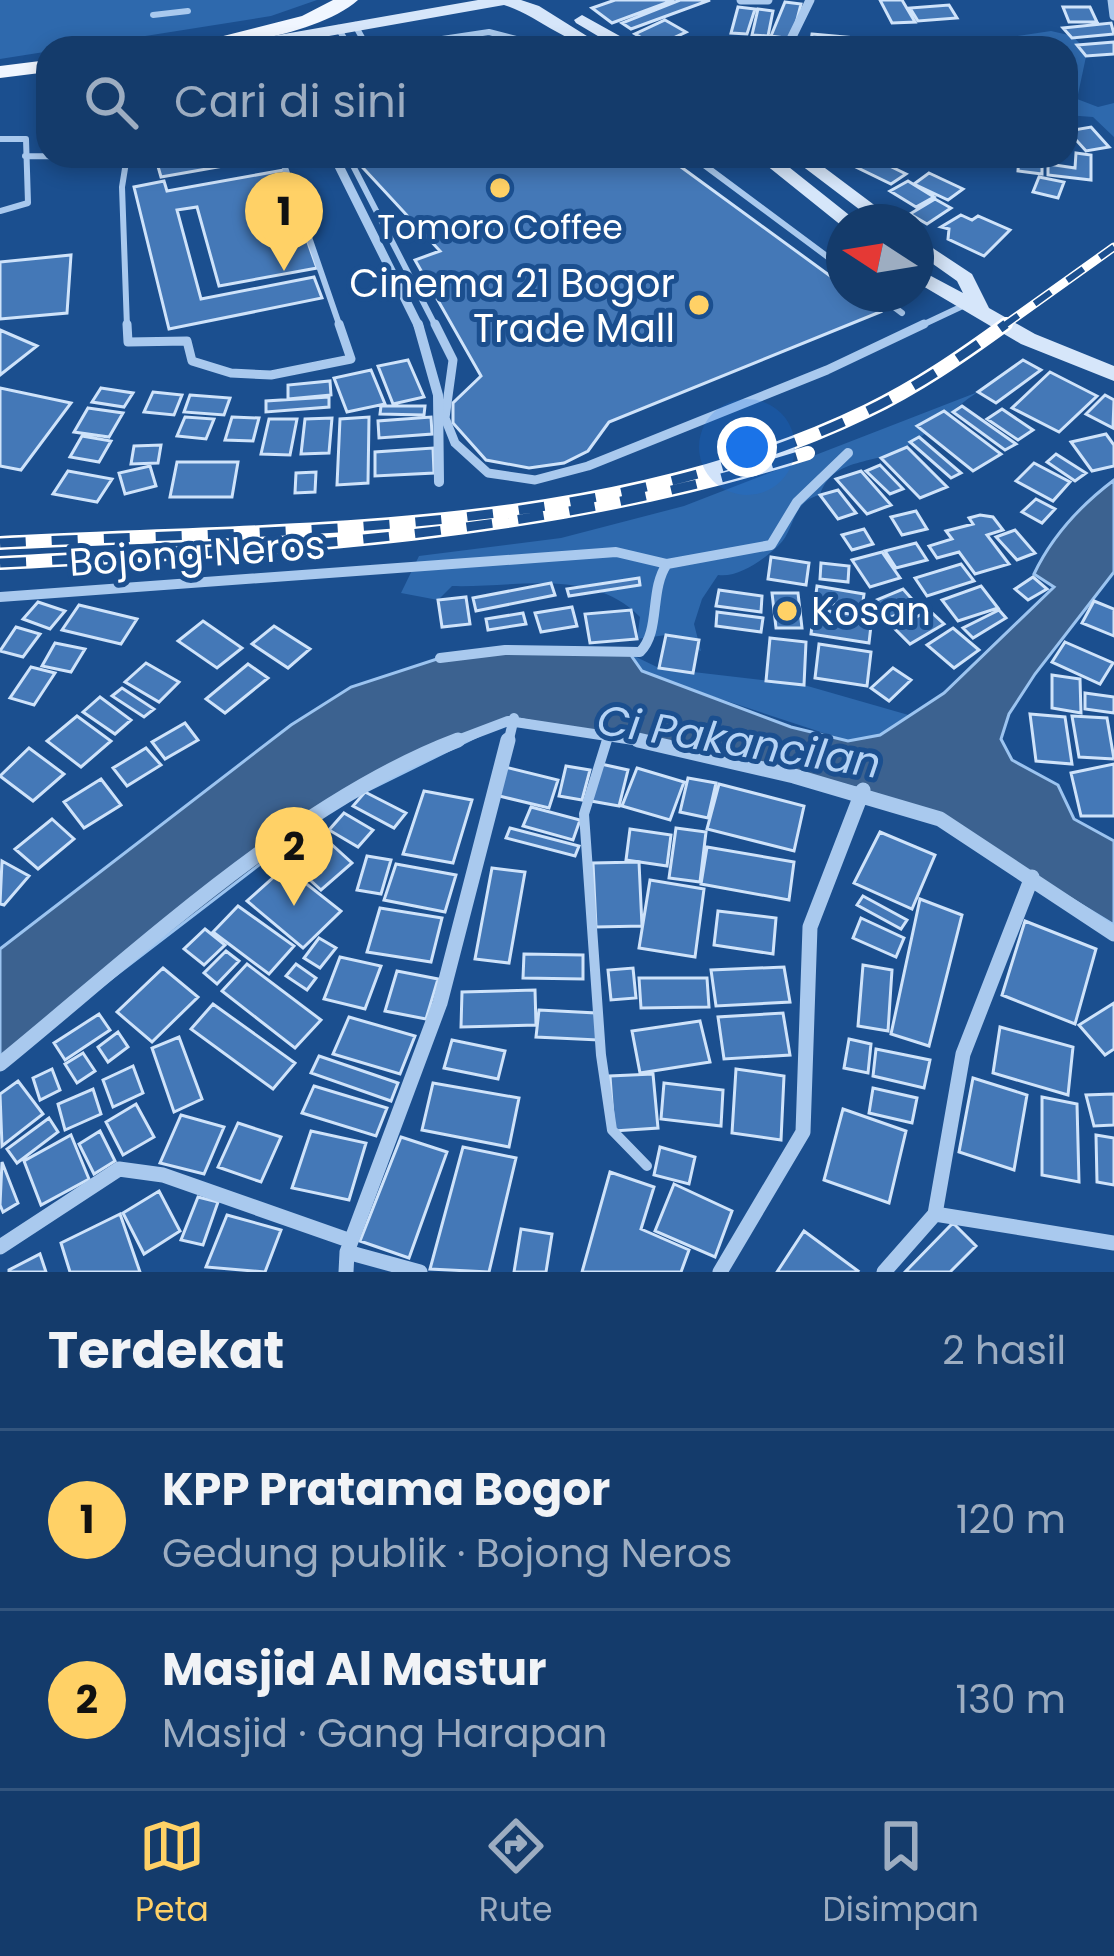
<!DOCTYPE html>
<html lang="id">
<meta charset="utf-8">
<style>
:root{--surface:#143b6b;--page:#214673;--text:#f1f3f6;--muted:#9dadc1;--line:#33557e;--accent:#ffd166}
body{margin:0;font-family:Poppins,sans-serif;background:var(--page);color:var(--text)}
.compass{position:absolute;left:826px;top:204px;width:108px;height:108px;border-radius:50%;background:var(--surface);box-shadow:0 6px 18px #0003;rotate:282deg}
.you{position:absolute;left:747px;top:447px;width:42px;height:42px;margin:-30px;border:9px solid #fff;border-radius:50%;background:#1a73e8;box-shadow:0 0 0 18px #1a73e833}
.badge{display:grid;place-items:center;width:78px;height:78px;border-radius:50%;background:var(--accent);color:#111;font-size:39px;font-weight:700}
.pin{position:absolute;translate:-50% -99px;filter:drop-shadow(0 3px 6px #0008)}
.pin::after{content:'';position:absolute;top:63px;width:42px;height:36px;background:inherit;clip-path:polygon(0 0,100% 0,50% 100%)}
.list{margin:0;padding:0;list-style:none}
h2{display:flex;justify-content:space-between;align-items:center;height:156px;margin:0;padding:0 48px;font-size:51px}
h2 small{font-size:39px;font-weight:400;color:var(--muted)}
.list li{display:grid;grid-template-columns:78px 1fr auto;gap:36px;align-items:center;box-sizing:border-box;height:180px;padding:0 48px;border-top:3px solid var(--line)}
.list b{display:block;font-size:45px;white-space:nowrap}
.list p{margin:0;font-size:39px;white-space:nowrap;color:var(--muted)}
.list em{font-size:39px;font-style:normal;color:var(--muted)}
.icon{flex:none;width:66px;height:66px;fill:none;stroke:currentColor;stroke-width:2;stroke-linecap:round;stroke-linejoin:round}
.map{position:relative;flex:none;width:1114px;height:1272px;overflow:hidden}
.search{position:absolute;background:var(--surface);box-shadow:0 6px 18px #0003;left:36px;right:36px;top:36px;height:132px;display:flex;align-items:center;gap:30px;box-sizing:border-box;padding:0 42px;border-radius:36px;color:var(--muted);font-size:45px}
.sheet{height:516px;background:var(--surface)}
nav{display:flex;justify-content:space-around;align-items:center;box-sizing:border-box;height:168px;border-top:3px solid var(--line);background:var(--surface);font-size:33px;color:var(--muted)}
nav a{display:grid;justify-items:center;gap:6px}
nav .on{color:var(--accent)}
.map>svg:first-child{display:block}
.green{fill:#2e69ad}
.water{fill:#3c6290;stroke:#9cc4f0;stroke-width:3}
.building{fill:#4478b7;stroke:#cfe3fa;stroke-width:3}
.lines{fill:none;stroke-linecap:round;stroke-linejoin:round}
.service-far2{stroke:#a9c9ee;stroke-width:6}
.service-far1{stroke:#a9c9ee;stroke-width:9}
.service{stroke:#a9c9ee;stroke-width:10}
.minor-far2{stroke:#a9c9ee;stroke-width:9}
.minor-far1{stroke:#a9c9ee;stroke-width:10}
.minor{stroke:#a9c9ee;stroke-width:15}
.secondary{fill:#d6e6fa;fill-rule:evenodd}
.primary{fill:#f0f6ff;fill-rule:evenodd}
.rail-far1-casing{stroke:#fff;stroke-width:9}
.rail-casing{stroke:#fff;stroke-width:14}
.rail-far1{stroke:#1b4f8f;stroke-width:6;stroke-dasharray:20;stroke-linecap:butt}
.rail{stroke:#1b4f8f;stroke-width:9;stroke-dasharray:26;stroke-linecap:butt}
.poi-dot{fill:#ffd166;stroke:#1b4f8f;stroke-width:4.5}
.labels{text-anchor:middle;stroke-width:10;stroke-linejoin:round;paint-order:stroke}
.far-poi-label{font-size:33px;fill:#fff;stroke:#1b4f8f}
.poi-label{font-size:39px;fill:#fff;stroke:#1b4f8f;text-anchor:end}
.street-label{font-size:39px;fill:#fff;stroke:#1b4f8f}
.water-label{font-size:42px;font-style:italic;fill:#b5d3f5;stroke:#1b4f8f}
</style>
<div class="map">
<svg width="1114" height="1272" viewBox="0 0 1114 1272">
<rect width="100%" height="100%" fill="#1b4f8f"/>
<path class="green" d="M0,0H317L271,16L0,59Z
M1051,31L1073,36L1087,52L1077,99L1098,107L1114,103V137L1093,117L1066,115V48H998L1013,43L1011,37Z
M978,392C951,409 934,430 906,447C878,465 832,456 820,495C790,502 796,530 778,546C763,560 738,578 718,575L702,599L694,624L701,651L666,635L637,639L640,617C592,567 513,588 452,586L438,600L401,593L419,556L561,538L684,506Z
M630,654L659,668L804,685L912,716L890,732L848,741L678,685L642,671Z"/>
<path class="water" d="M1114,480V572L1035,674L1009,714L1001,739L1012,760L1058,785L1074,819L1114,841V925L937,817L860,789L514,718L336,806L0,1064V949L291,725L351,687L440,658L505,650L630,654L642,671L791,727L848,741L880,735L944,693L1054,587L1034,574C1052,536 1081,505 1114,480Z"/>
<path class="building" d="M615,0H674L612,23L592,8Z
M680,0H710L631,29L622,23Z
M880,0H902L915,22L892,23Z
M785,2L801,4L792,39L771,36Z
M949,5L957,18L918,21L910,8Z
M738,7L755,9L747,34L731,33Z
M1063,7H1090L1097,22H1069Z
M758,9L773,11L768,36L752,35Z
M665,20L686,32L656,46L635,34Z
M1111,23L1114,34L1072,38L1063,28Z
M812,34L856,38L846,48H810Z
M480,40L514,48H395L412,44Z
M1114,42V54L1086,56L1077,45Z
M1091,127L1109,147L1086,151L1068,131Z
M1076,153L1091,155V180L1048,175V164L1075,168Z
M155,156H274V157L161,177Z
M352,156H666L844,286V294H856L880,312L609,422L588,451L564,463L529,468L486,460L453,423V403L481,376L415,260L440,251Z
M1019,156L1042,160V174L1018,171Z
M871,157L906,174L891,184L856,167Z
M284,170L294,197L260,204L272,240L305,234L317,268L219,286L197,207L177,210L201,299L314,277L322,298L169,329L134,187L164,181L167,191Z
M929,173L963,189L948,200L914,184Z
M1039,177L1064,182L1058,198L1033,192Z
M908,181L934,197L916,207L890,191Z
M935,199L951,208L927,224L910,214Z
M961,215L972,220L978,216L1010,230L984,256L948,239L949,229L941,227Z
M71,255L67,313L0,319V262Z
M0,330L37,346L0,375Z
M408,360L424,397L393,404L378,366Z
M1023,360L1041,370L996,403L978,392Z
M371,370L385,404L347,412L334,378Z
M1050,372L1097,396L1059,432L1012,408Z
M330,381L331,395L288,399V385Z
M0,388L71,403L21,470L0,466Z
M101,388L133,393L124,407L92,402Z
M153,392L182,395L174,415L144,412Z
M190,395L230,398L224,415L184,412Z
M1105,395L1114,400L1113,428L1086,414Z
M329,397V407L266,412V401Z
M381,406H425L424,415L380,414Z
M962,406L1016,444L1005,450L953,412Z
M88,408L123,413L109,437L74,432Z
M1002,409L1033,430L1018,440L987,419Z
M944,411L1001,454L973,471L917,426Z
M185,417L214,419L206,439L177,436Z
M232,417L259,418L253,441L225,440Z
M369,417L368,483L337,485L340,419Z
M431,417L432,434L379,438L378,421Z
M332,418L329,453L301,454L305,419Z
M269,419H297L290,455L261,454Z
M1106,434L1114,445V466L1092,471L1071,442Z
M82,436L111,441L99,462L70,457Z
M919,437L961,473L951,478L910,442Z
M161,445L158,463L131,464L134,446Z
M907,447L947,487L920,498L881,458Z
M433,448L434,473L375,476V452Z
M1056,454L1086,473L1075,481L1047,462Z
M177,462H238L232,497H170Z
M1034,463L1070,482L1053,501L1016,481Z
M880,465L903,489L890,494L866,471Z
M150,466L156,486L125,494L119,473Z
M68,471L112,479L97,502L53,494Z
M861,471L891,505L867,514L836,479Z
M316,472L315,492L295,493L296,473Z
M838,490L856,513L838,519L820,495Z
M1036,499L1055,509L1042,523L1022,512Z
M916,511L927,529L902,535L891,517Z
M980,515L993,517L1003,530L987,535L1009,564L975,574L959,552L937,558L929,546L952,539L946,531L973,524L969,518Z
M864,529L873,544L852,550L842,535Z
M1015,530L1035,553L1017,560L996,537Z
M916,543L927,560L896,568L885,551Z
M882,552L900,578L870,587L852,560Z
M771,557L809,563L806,585L768,579Z
M821,563L849,566L848,582L820,579Z
M961,564L974,581L927,596L915,578Z
M1033,577L1047,589L1028,600L1015,589Z
M639,578L640,585L569,596L567,589Z
M551,583L555,595L476,611L473,598Z
M817,586L864,594L862,609L815,601Z
M981,586L998,608L958,621L942,600Z
M903,589L918,606L889,618L874,601Z
M719,590L762,596L761,612L716,606Z
M772,593H798L802,628H776Z
M466,597L470,624L442,627L438,600Z
M1094,601L1114,609V636L1082,623Z
M38,602L65,611L50,629L23,619Z
M79,605L137,619L121,644L62,630Z
M572,607L577,626L541,632L535,613Z
M814,609L872,617L869,643L811,634Z
M631,610L637,639L590,643L585,614Z
M929,610L944,624L910,644L895,629Z
M999,610L1006,618L973,638L963,628Z
M717,612L763,618L761,632L716,626Z
M523,613L526,624L488,630L486,619Z
M203,621L242,648L217,668L178,641Z
M274,626L310,649L288,668L252,644Z
M16,627L40,634L23,657L0,651Z
M953,628L979,650L954,668L927,645Z
M666,635L699,640L693,673L659,668Z
M770,638L806,642L804,685L766,681Z
M1065,642L1113,663L1100,684L1052,662Z
M55,643L85,649L71,672L42,666Z
M819,644L871,652L867,686L815,678Z
M146,663L179,682L159,702L125,682Z
M248,664L268,678L225,713L206,699Z
M31,667L55,673L34,705L10,698Z
M893,668L911,680L889,701L871,688Z
M1052,675L1080,679L1081,713L1052,708Z
M122,688L154,709L144,717L112,696Z
M1085,693L1114,697V713L1085,709Z
M100,697L131,720L115,734L83,712Z
M1030,714L1065,717L1072,764L1036,761Z
M77,716L111,741L81,767L47,741Z
M1072,716L1107,718L1114,759L1079,757Z
M185,723L198,740L165,759L152,742Z
M29,748L64,774L33,801L0,776Z
M146,748L161,765L127,786L113,768Z
M601,764L628,770L619,806L591,801Z
M1114,764V816H1081L1071,773Z
M566,766L590,770L582,800L559,796Z
M505,767L558,780L549,808L495,795Z
M637,768L684,782L670,820L622,806Z
M688,778L716,783L708,818L680,812Z
M101,779L121,805L84,828L64,802Z
M719,784L804,806L794,851L707,829Z
M424,791L472,800L453,863L403,854Z
M365,792L406,813L394,828L353,806Z
M531,807L580,820L573,840L523,826Z
M344,813L373,830L358,847L329,830Z
M52,819L74,839L38,869L15,849Z
M510,828L579,846L575,856L506,838Z
M676,828L706,832L700,882L669,878Z
M630,829L671,835L667,866L626,860Z
M318,832L352,863L321,890L286,858Z
M880,832L935,855L912,909L854,883Z
M707,847L794,862L789,900L701,884Z
M367,856L391,860L381,894L357,890Z
M2,861L29,876L4,905L0,904Z
M639,862L642,926L596,927L593,863Z
M396,864L456,875L445,912L384,900Z
M285,867L341,911L303,948L247,901Z
M492,868L525,872L509,963L475,959Z
M650,880L704,889L695,957L639,948Z
M863,896L907,920L901,929L857,905Z
M920,899L962,915L929,1046L891,1034Z
M238,906L294,946L269,974L213,932Z
M380,908L442,918L431,962L367,952Z
M718,911L776,918L773,954L714,945Z
M861,918L904,938L896,957L853,938Z
M1025,921L1096,949L1075,1024L1002,995Z
M205,929L225,945L204,965L184,949Z
M319,938L336,948L320,968L304,958Z
M226,951L239,961L217,984L204,973Z
M524,954L583,955V979L523,978Z
M340,957L381,966L365,1009L324,999Z
M247,964L321,1020L295,1048L222,991Z
M296,964L316,978L307,990L286,976Z
M863,965L892,970L888,1031L858,1026Z
M784,967L790,1002L716,1006L711,970Z
M163,968L198,997L152,1042L117,1012Z
M633,968L636,998L611,1000L608,970Z
M397,971L438,979L426,1019L385,1011Z
M639,978H707L709,1007L641,1008Z
M535,990L536,1025L461,1027L462,992Z
M1114,1003V1049L1105,1055L1079,1025Z
M213,1004L295,1063L273,1089L191,1029Z
M539,1010L596,1013L598,1040L536,1037Z
M783,1013L790,1055L724,1059L718,1017Z
M99,1014L110,1030L65,1060L54,1043Z
M349,1017L415,1036L400,1074L333,1054Z
M700,1021L710,1062L640,1073L632,1031Z
M1000,1027L1073,1047L1068,1095L993,1073Z
M118,1032L128,1047L108,1062L98,1047Z
M179,1037L202,1099L174,1112L152,1048Z
M849,1039L871,1044L868,1073L844,1068Z
M452,1040L505,1051L498,1079L444,1068Z
M876,1049L930,1060L924,1088L873,1076Z
M83,1053L95,1071L77,1083L65,1064Z
M319,1056L398,1083L391,1101L311,1073Z
M133,1066L143,1093L113,1107L103,1080Z
M52,1069L60,1090L40,1100L33,1078Z
M736,1069L784,1076L781,1140L732,1133Z
M653,1074L658,1128L614,1131L610,1076Z
M973,1078L1027,1095L1014,1170L959,1152Z
M18,1081L43,1114L2,1146L0,1094Z
M433,1083L519,1098L509,1147L422,1130Z
M664,1083L723,1090L721,1126L661,1119Z
M314,1086L387,1108L376,1136L302,1113Z
M873,1088L917,1098L912,1123L869,1113Z
M93,1089L101,1114L65,1130L58,1104Z
M1114,1094V1125L1094,1126L1086,1095Z
M1042,1097L1077,1104L1079,1182L1042,1175Z
M136,1104L154,1137L123,1155L106,1122Z
M843,1109L906,1131L889,1203L824,1180Z
M181,1115L224,1127L204,1174L160,1163Z
M49,1118L58,1132L17,1163L7,1149Z
M238,1123L281,1137L261,1182L218,1167Z
M100,1131L115,1161L94,1174L79,1144Z
M311,1131L366,1143L349,1200L292,1188Z
M71,1135L89,1179L41,1205L24,1161Z
M1096,1135L1114,1138V1185L1097,1182Z
M401,1137L447,1152L409,1258L360,1241Z
M463,1147L516,1158L489,1272L430,1269Z
M660,1147L695,1157L689,1184L654,1175Z
M2,1162L18,1203L3,1212L0,1205Z
M610,1172L654,1187L641,1229L689,1250L681,1272H582Z
M674,1184L732,1211L715,1257L655,1231Z
M159,1191L180,1231L144,1254L123,1213Z
M198,1197L218,1202L203,1245L181,1240Z
M120,1214L140,1272H70L61,1243Z
M227,1215L281,1230L265,1272L206,1267Z
M953,1223L976,1246L950,1272H905Z
M521,1229L552,1234L546,1272H514Z
M804,1231L858,1271L857,1272H777Z
M40,1254L46,1272H9V1270Z"/>
<g class="lines">
<path class="service-far2" d="M153,15L188,11
M355,25L365,43L390,41
M338,28L350,48
M382,48L489,32L551,48
M0,139H26L28,203L0,211
M25,156L126,157
M127,156L122,187L127,327
M281,156L340,327
M348,156L436,327
M692,156L844,269
M877,294L902,313
M889,303L909,294
M918,327L969,303"/>
<path class="service-far1" d="M127,324L128,342L187,341L192,361L231,373L271,375L351,359L339,324
M435,324L453,360L445,418L455,443L488,473L535,480L588,466L827,370L924,324
M606,743L608,735"/>
<path class="service" d="M607,740L584,814L601,1055L612,1130L647,1166"/>
<path class="minor-far2" d="M741,0H768
M1112,0L1114,16
M648,48L790,41L810,0
M334,156L419,327"/>
<path class="minor-far1" d="M418,324L438,395L439,482
M0,597L616,552L667,564L771,545L797,502L848,453
M440,658L505,650L640,652C661,631 649,590 667,564
M450,743L508,721L653,743
M508,743L514,718"/>
<path class="minor" d="M638,740L794,776L940,819L1114,934
M0,1064C134,955 296,801 458,740
M935,1214L963,1054L1032,877
M0,1247L119,1169L163,1175L351,1241
M347,1252L420,1272
M346,1272L347,1252L440,1003L508,740
M720,1272L803,1132L810,927L863,790
M884,1272L935,1214L1114,1243"/>
<path class="secondary" d="M478,0H521L539,6L606,48C569,48 539,16 504,5L267,47L180,48L188,43L267,37Z
M582,15L636,45L638,48H618L576,23L574,20Z
M755,156H775L858,222H844L842,226Z
M789,156H809L897,222H876Z
M916,237L972,274L989,308L1035,334L1114,366V381L1021,344L916,282V268L963,293L957,281L916,252Z"/>
<path class="primary" d="M333,0H358C319,34 227,48 176,48L302,16Z
M48,60V72L0,78V66Z"/>
<g class="rail-far1-casing">
<path id="rail-far1" d="M1002,327L1114,247"/>
</g>
<g class="rail-casing">
<path id="rail" d="M0,543C286,528 603,539 867,411C917,387 962,356 1006,324
M0,563C278,549 541,537 808,453"/>
</g>
<use href="#rail-far1" class="rail-far1"/>
<use href="#rail" class="rail"/>
</g>
<g class="poi-dot">
<circle cx="500" cy="188" r="12"/>
<circle cx="699" cy="305" r="12"/>
<circle cx="787" cy="611" r="12"/>
</g>
<g class="labels">
<g class="far-poi-label">
<text x="500" y="239">Tomoro Coffee</text>
</g>
<g class="poi-label">
<text x="675" y="297">Cinema 21 Bogor<tspan x="675" dy="45">Trade Mall</tspan></text>
<text x="811" y="625" text-anchor="start">Kosan</text>
</g>
<g class="street-label">
<text transform="translate(197 553) rotate(-4)" y="14">Bojong Neros</text>
</g>
<g class="water-label">
<text transform="translate(739 741) rotate(9)" y="15">Ci Pakancilan</text>
</g>
</g>
</svg>
<svg class="compass" viewBox="-18 -18 36 36"><path d="M0-13l5 13h-10z" fill="#e53935"/><path d="M0 13l5-13h-10z" fill="#9dadc1"/></svg>
<div class="you"></div>
<div class="pin badge" style="left:284px;top:271px">1</div>
<div class="pin badge" style="left:294px;top:906px">2</div>
<div class="search"><svg class="icon" aria-label="search" viewBox="0 0 24 24"><circle cx="10" cy="10" r="6"/><path d="M15 15l6 6"/></svg>Cari di sini</div>
</div>
<section class="sheet">
<h2>Terdekat<small>2 hasil</small></h2>
<ul class="list">
<li><span class="badge">1</span><div><b>KPP Pratama Bogor</b><p>Gedung publik · Bojong Neros</p></div><em>120 m</em></li>
<li><span class="badge">2</span><div><b>Masjid Al Mastur</b><p>Masjid · Gang Harapan</p></div><em>130 m</em></li>
</ul>
</section>
<nav>
<a class="on"><svg class="icon" aria-label="map" viewBox="0 0 24 24"><path d="M3 6l6-2 6 2 6-2v14l-6 2-6-2-6 2zM9 4v14M15 6v14"/></svg>Peta</a>
<a><svg class="icon" aria-label="directions" viewBox="0 0 24 24"><path d="M12 3l9 9-9 9-9-9zM9 14v-3h6M13 9l2 2-2 2"/></svg>Rute</a>
<a><svg class="icon" aria-label="saved" viewBox="0 0 24 24"><path d="M7 4h10v16l-5-4-5 4z"/></svg>Disimpan</a>
</nav>
